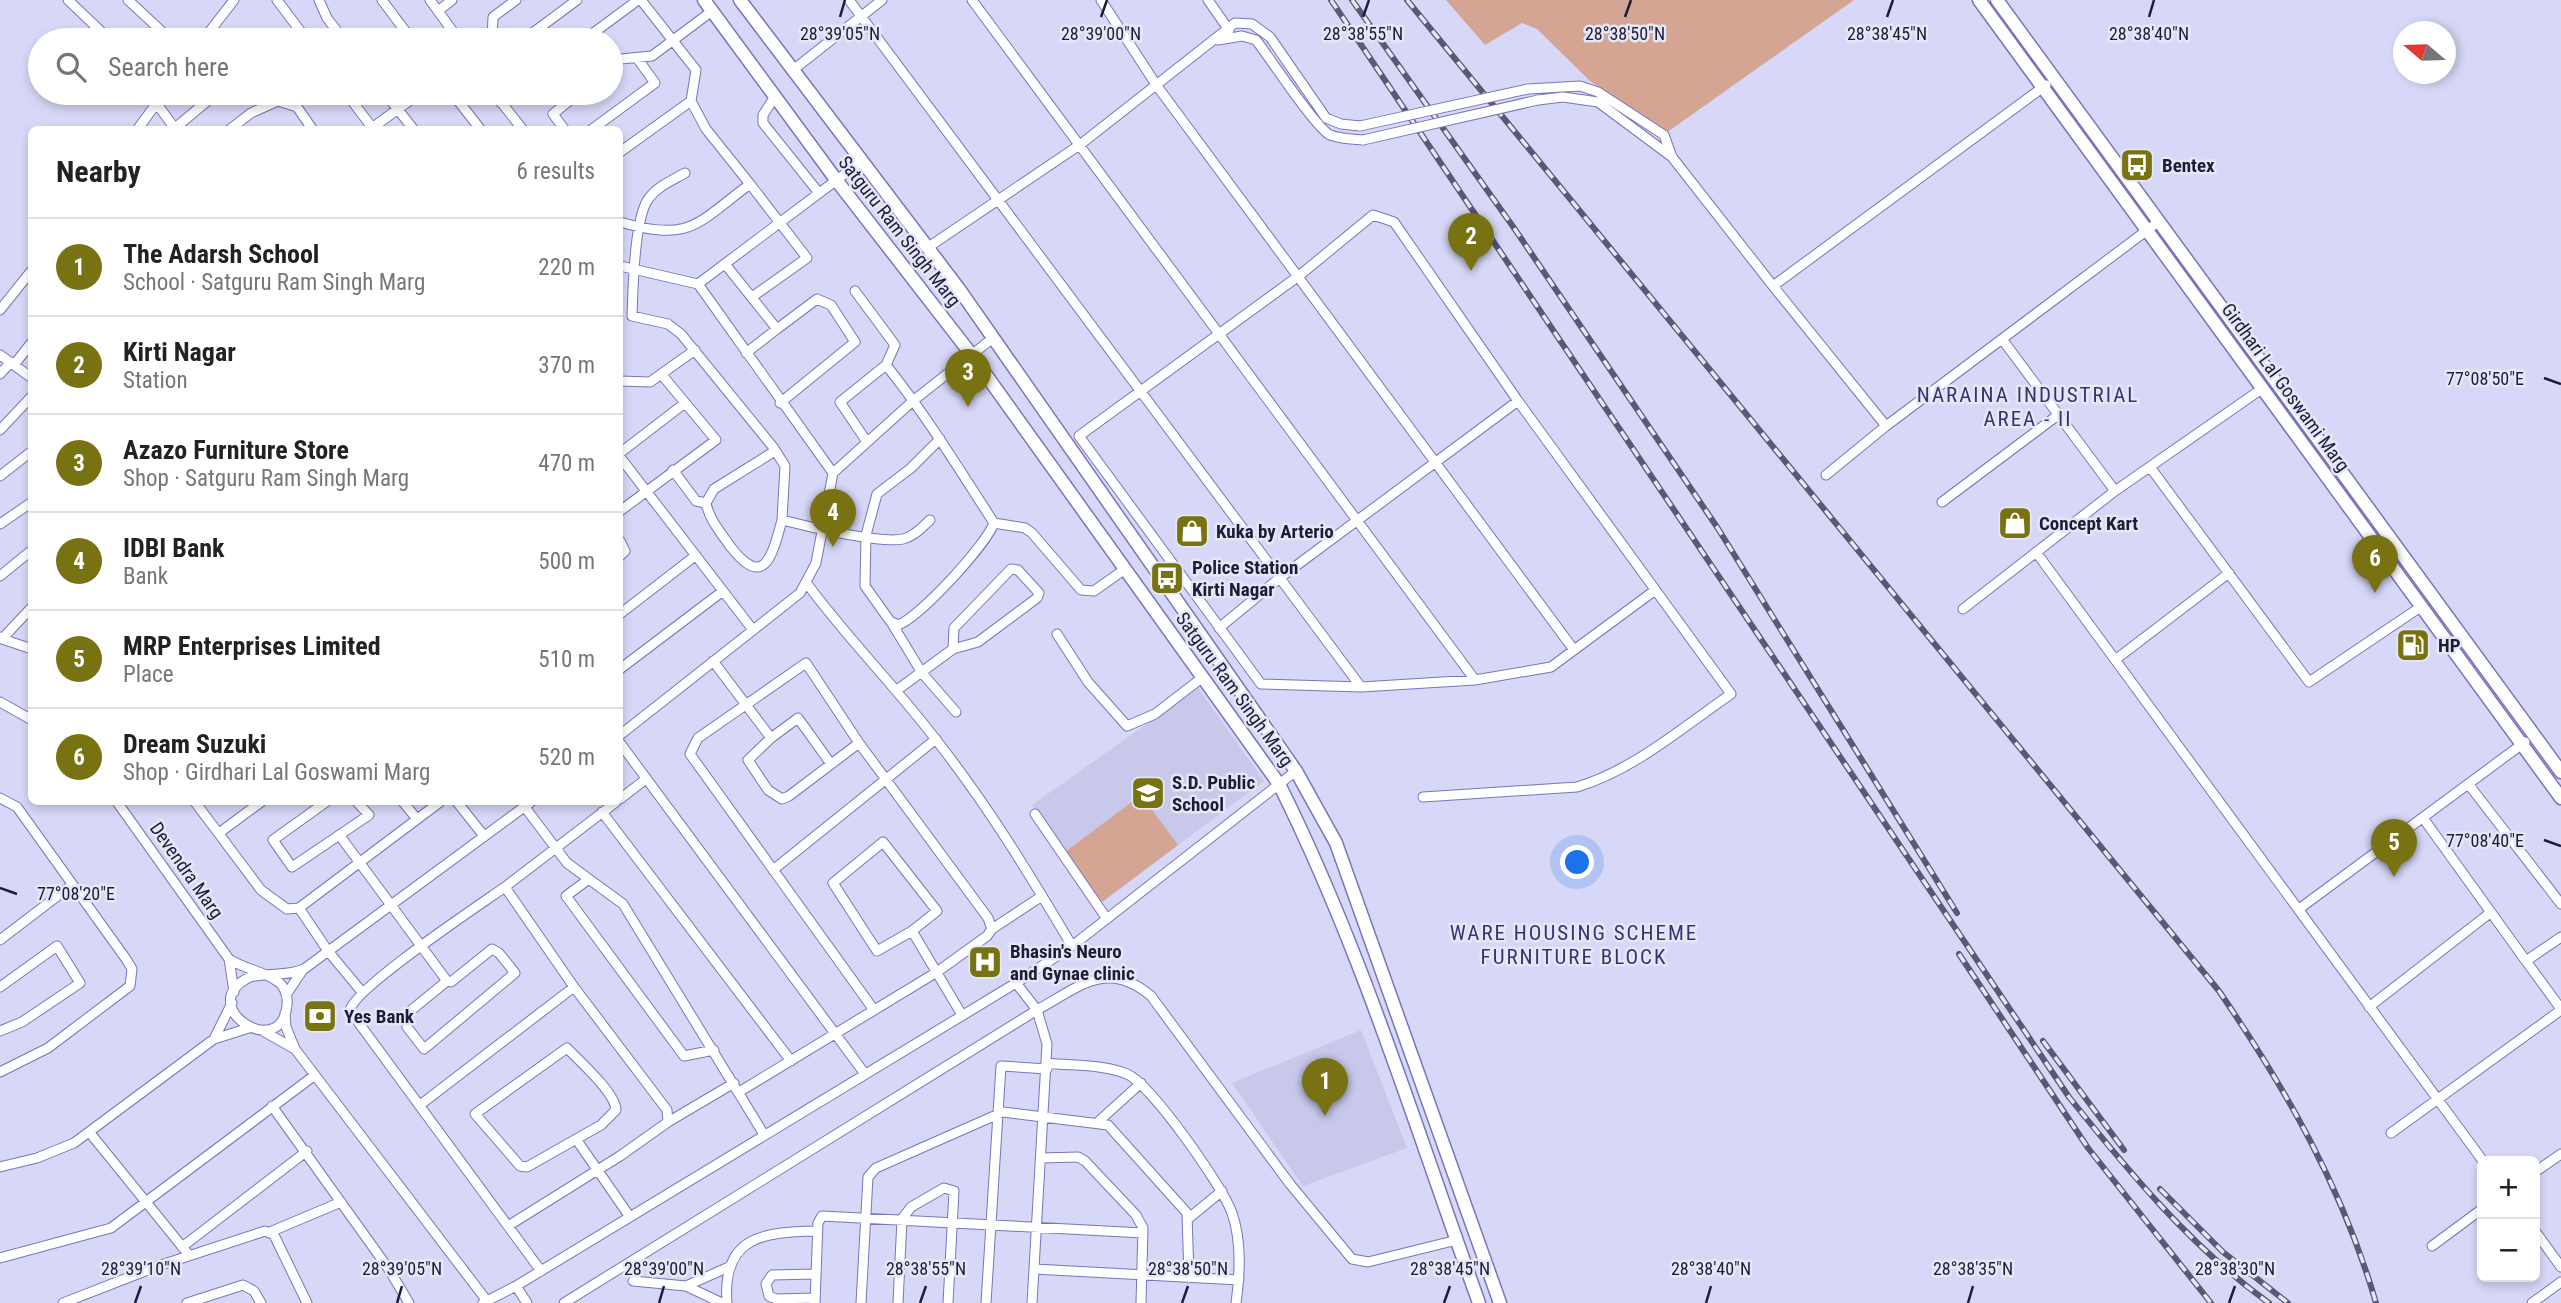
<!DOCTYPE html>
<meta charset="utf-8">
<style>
:root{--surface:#fff;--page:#f6f6f6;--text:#222;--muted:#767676;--line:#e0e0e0;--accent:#797213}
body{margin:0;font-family:"Roboto Condensed",sans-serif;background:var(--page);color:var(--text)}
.controls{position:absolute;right:21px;bottom:21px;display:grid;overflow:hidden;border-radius:10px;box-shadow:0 4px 10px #0003}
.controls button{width:63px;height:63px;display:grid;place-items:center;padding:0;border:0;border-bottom:2px solid var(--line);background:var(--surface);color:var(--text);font:35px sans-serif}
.compass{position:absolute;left:2393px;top:21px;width:63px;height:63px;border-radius:50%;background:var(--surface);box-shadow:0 4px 10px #0003;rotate:289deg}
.you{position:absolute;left:1578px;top:863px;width:24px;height:24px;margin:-18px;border:5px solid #fff;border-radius:50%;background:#1a73e8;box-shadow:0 0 0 10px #1a73e833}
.badge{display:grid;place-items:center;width:46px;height:46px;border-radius:50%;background:var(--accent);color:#fff;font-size:23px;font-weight:700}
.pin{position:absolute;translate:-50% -58px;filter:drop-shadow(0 2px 4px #0008)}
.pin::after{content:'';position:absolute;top:37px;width:24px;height:21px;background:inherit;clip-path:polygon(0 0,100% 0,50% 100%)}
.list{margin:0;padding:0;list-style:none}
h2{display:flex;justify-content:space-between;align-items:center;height:91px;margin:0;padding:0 28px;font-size:30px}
h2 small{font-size:23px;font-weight:400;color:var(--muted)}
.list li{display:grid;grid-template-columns:46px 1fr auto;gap:21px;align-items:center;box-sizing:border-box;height:98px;padding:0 28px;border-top:2px solid var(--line)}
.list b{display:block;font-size:26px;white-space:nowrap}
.list p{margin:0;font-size:23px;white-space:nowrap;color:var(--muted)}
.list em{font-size:23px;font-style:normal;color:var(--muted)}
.icon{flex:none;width:38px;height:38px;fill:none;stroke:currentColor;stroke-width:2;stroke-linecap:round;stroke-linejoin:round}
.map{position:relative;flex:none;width:2561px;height:1303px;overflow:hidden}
.search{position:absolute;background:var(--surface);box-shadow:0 4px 10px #0003;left:28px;top:28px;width:595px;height:77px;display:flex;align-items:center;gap:18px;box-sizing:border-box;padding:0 24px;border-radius:38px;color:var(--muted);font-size:26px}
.panel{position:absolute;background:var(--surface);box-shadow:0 4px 10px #0003;left:28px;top:126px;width:595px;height:679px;border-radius:10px}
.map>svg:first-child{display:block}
.built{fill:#c7c8ea}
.green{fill:#d3a592}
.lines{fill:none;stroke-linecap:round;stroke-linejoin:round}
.minor-casing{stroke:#7875bc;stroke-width:11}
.secondary-casing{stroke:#7875bc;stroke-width:15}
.minor{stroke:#fff;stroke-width:9}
.secondary{stroke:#fff;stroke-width:12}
.rail-casing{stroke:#595875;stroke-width:6}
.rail{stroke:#e6e7f6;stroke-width:3.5;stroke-dasharray:10;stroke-linecap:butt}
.minor-bridge-casing{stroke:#7875bc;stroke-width:11;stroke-linecap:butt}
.minor-bridge{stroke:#fff;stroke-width:9}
.ticks{fill:none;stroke:#1e1c38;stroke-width:2.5}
.labels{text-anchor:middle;stroke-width:5;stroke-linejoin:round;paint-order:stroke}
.poi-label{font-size:19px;font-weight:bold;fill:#1e1c38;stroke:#e6e7f6;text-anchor:start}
.street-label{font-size:19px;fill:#1e1c38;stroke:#e6e7f6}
.neighbourhood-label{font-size:21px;letter-spacing:2px;fill:#393272;stroke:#e6e7f6}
.ticks-label{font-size:18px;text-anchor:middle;fill:#1e1c38;stroke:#e6e7f6;stroke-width:5;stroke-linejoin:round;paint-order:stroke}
</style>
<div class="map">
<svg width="2561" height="1303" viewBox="0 0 2561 1303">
<rect width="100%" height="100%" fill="#d7d8f7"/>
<path class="built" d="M1198,688L1264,781L1102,902L1032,805Z
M1361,1030L1407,1148L1303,1186L1232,1083Z"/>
<path class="green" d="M1446,0H1854L1666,133L1590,81L1537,29L1522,23L1485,45Z
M1141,795L1178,845L1102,902L1065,852Z"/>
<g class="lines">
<g class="minor-casing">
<path id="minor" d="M68,0L110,40
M128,0L171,40
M277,0L307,40
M319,0L327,18L344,40
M382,0L412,40
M430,0L459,40
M849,0L1361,687
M972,0L1475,680
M1101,0L1157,86L1574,650
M1208,0L1229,30
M438,11L452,0
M203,40L234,0
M492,40L493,17L516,0
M523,40L577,0
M584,40L638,0
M1218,40L1242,36L1256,40C1270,58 1315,127 1330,135C1341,139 1352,139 1363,140
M611,67L621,59L652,56L712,11
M793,70L882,0
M1528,89L1580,86L1598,92L1664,135L1672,157L1773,286L2046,85
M346,93L374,130
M385,93L414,130
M452,93L481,130
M494,93L523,130
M774,98L763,115V123L819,193
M1538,100L1563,97L1598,102L1672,157
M501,103L515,93
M157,104L176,130
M175,128L217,93
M372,128L420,93
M137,130L164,93
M229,130L251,113L278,101L297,107L313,130
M565,130L553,114L579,93
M591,130L655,83L637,58
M620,152L691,101L696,70L641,0
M685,173C673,180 658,186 649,198C634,217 633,290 632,316L668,324L681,334L773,447L785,466L782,520C805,526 882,544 903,539C915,536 922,527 930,520
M750,184L807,258L752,297
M620,222C691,242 695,225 750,184L706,129L691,101
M927,248L1081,144L1235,23L1252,24L1270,37L1326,118L1341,124L1360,126
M725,264L777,329L817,299L831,305L855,342L780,403
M620,266L698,284L833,473
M698,284L862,161
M1773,286L1886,426L1826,475
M855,291L895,345L886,365C926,415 959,469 994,523C986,545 920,617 898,625L890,621L865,586L866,535L877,494L911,468L940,439
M0,310L32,270
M2002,339L2158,222
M746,353L777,329
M0,355L32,378
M14,365L32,342
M0,374L11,362
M620,381L650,382L695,350
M1886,426L2002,339L2115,491L1963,609
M0,430L32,396
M867,442L840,402L886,365
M775,451L714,489L706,503C709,519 721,533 730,546C764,590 772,557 782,520
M620,453L685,403
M620,457L753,630
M2150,467L2309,682L2422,606
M673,470L696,501L706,503
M0,476L32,451
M2115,491L2263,388
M1942,502L2058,415
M620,511L716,440L662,375
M994,523L1025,528L1032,533L1081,590L1094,591L1125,569
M0,524L32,502
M620,541L625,551L620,556
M2036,552L2483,1161
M0,576L32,550
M808,585C848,639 896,687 937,741C988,806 1030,875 1072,946
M620,614L695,556
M891,622L922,673L956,712
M1219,628L1281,577L1518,401
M1057,634L1088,682L1127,726L1155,714L1203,677
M0,637L2,639L32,607
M2,639L32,649
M2115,660L2229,573
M713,661L771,738
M620,669L723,591
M897,690L953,649L978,642L1037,598L1039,593L1018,570L1011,569L954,628L953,649
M0,702L32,720
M620,735L800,593L816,563L833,473L914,400L993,338
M620,743L865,1074
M831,764L798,718L771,738L748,760L768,790L782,799L789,796L859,743
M2469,785L2561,904
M1423,797L1577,787C1634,770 1683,727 1731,694L1518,401L1394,222L1373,215L1300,275L1079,436L1261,684L1361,687L1475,680L1551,667L1654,591
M0,798L17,807L126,959L132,969L130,986L48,1048L0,1072
M620,799L646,779
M117,802L229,959C244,969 263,971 277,981C285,986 288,997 287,1005C282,1062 196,1008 246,979C259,971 283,978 304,969L531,802
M195,802L261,890L287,909L299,908L440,802
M326,802L273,840L292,867L369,815L357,802
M403,802L417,819
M457,802L484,836
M524,806L567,863L623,904L763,1133
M602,812L791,1061
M1035,814L1107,919
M2423,818L2526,961L2561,937
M219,833L261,802
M340,836L447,981L451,982L492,949L499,953L515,973L424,1049L407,1027L409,1012L447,981
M883,842L937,911L912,931L877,951L833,883Z
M773,870L936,739
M589,879L566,896L684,1056L714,1050
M505,887C481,904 351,990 350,1011L541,1271
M299,908L328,951L362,992
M2299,909L2525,742
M992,929L1042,896
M912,931L962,1015
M0,940L72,885
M229,959L234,992
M2526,961L2561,1009
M1016,983L1037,1010L1047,1044L1032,1303
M0,987L57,946L80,983L22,1022L0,1031
M286,995L302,971
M2369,1007L2490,913
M285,1013L286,1027L295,1049L487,1301
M263,1031L293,1048
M214,1039L232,1003
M567,1048C580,1062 615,1092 616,1110L601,1125L527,1167L520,1166L475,1114Z
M1047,1063C1072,1066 1104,1064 1127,1074C1151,1084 1223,1187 1232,1213C1242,1242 1240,1274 1236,1303
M739,1092L937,972L987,936L992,929L988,918L859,743L806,663L698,738L690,754L874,1010
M420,1105L574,987
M272,1106L388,1268L409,1303
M1099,1121L1141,1083
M668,1122L734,1083
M90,1133L189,1255
M2391,1133L2561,1010
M576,1139L630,1217
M1041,1158L1078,1157L1085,1161L1136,1215L1143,1228L1141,1303
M0,1167L37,1158L74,1143L214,1039L249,1028
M2535,1172L2561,1154
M1189,1218L1222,1191
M508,1226L620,1156L668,1122L667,1110L574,987L505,887L616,802
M2535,1231L2561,1267
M270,1232L341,1202
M2432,1246L2482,1209
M182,1247L307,1151
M0,1258L111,1228L315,1075
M1034,1269L1239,1280
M633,1281L686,1286
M516,1286L527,1303
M815,1298L776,1299L769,1296L766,1284L772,1275L816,1274
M63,1303L158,1266L265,1231L274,1235L307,1303
M187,1303L243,1285L254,1291L261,1303
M483,1303L516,1286L1016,983L1072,946L1296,771
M564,1303L1037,1010C1079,987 1107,959 1151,996L1290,1184L1352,1259L1368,1262L1457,1240
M722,1303L686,1286L731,1266
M727,1303C722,1236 763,1232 817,1231
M815,1303L818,1223L822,1216L1143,1233
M861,1303L868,1177L876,1168L1003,1112L1108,1125L1187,1213L1189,1278
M898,1303L902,1219L911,1207L944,1188L954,1191L948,1303
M986,1303L1001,1066L1047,1069
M2532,1303L2561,1282"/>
</g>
<g class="secondary-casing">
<path id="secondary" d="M704,0L837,181L971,354L1279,784C1362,950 1416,1129 1479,1303
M740,0L959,289L1296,771L1336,843L1500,1303
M1979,0L2561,798
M1997,0L2561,772"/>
</g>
<use href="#minor" class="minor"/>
<use href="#secondary" class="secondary"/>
<g class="rail-casing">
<path id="rail" d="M1331,0L2069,1097C2129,1172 2191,1247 2269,1303
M1352,0L1514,228L1717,527L1957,913
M1407,0L2219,991C2286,1089 2343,1189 2376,1303
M1959,954L2088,1148L2211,1303
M2043,1041L2124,1150
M2160,1189L2223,1252L2288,1303"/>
</g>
<use href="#rail" class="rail"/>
<g class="minor-bridge-casing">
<path id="minor-bridge" d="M1360,126L1528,89
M1363,140L1538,100"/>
</g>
<use href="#minor-bridge" class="minor-bridge"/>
</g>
<path class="ticks" d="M840,17L845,0M1101,17L1107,0M1363,17L1369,0M1625,17L1631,0M1887,17L1893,0M2149,17L2154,0M2544,378L2561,384M2544,840L2561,846M0,888L17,894M135,1303L141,1286M397,1303L402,1286M659,1303L664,1286M920,1303L926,1286M1182,1303L1188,1286M1444,1303L1450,1286M1706,1303L1711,1286M1968,1303L1973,1286M2229,1303L2235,1286"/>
<defs>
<g id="bus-square" transform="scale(1.75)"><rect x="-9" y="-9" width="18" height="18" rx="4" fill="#797213" stroke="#e6e7f6"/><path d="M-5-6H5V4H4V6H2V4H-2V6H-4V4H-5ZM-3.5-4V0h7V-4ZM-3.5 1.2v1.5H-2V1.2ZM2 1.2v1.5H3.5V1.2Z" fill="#fff"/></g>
<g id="shop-square" transform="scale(1.75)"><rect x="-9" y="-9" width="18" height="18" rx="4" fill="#797213" stroke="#e6e7f6"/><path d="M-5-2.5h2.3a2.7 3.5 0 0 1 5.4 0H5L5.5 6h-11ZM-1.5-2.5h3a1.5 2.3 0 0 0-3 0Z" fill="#fff"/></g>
<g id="fuel-square" transform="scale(1.75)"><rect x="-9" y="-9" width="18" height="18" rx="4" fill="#797213" stroke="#e6e7f6"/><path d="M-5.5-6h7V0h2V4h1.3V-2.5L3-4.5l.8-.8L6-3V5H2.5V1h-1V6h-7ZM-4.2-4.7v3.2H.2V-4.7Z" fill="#fff"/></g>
<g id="school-square" transform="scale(1.75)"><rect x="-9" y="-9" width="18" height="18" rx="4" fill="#797213" stroke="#e6e7f6"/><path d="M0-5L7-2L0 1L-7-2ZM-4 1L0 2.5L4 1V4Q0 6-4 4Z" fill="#fff"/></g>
<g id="hospital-square" transform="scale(1.75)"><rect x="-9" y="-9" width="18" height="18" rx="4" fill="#797213" stroke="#e6e7f6"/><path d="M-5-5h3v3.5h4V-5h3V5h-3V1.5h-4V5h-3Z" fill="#fff"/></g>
<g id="bank-square" transform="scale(1.75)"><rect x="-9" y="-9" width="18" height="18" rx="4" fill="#797213" stroke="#e6e7f6"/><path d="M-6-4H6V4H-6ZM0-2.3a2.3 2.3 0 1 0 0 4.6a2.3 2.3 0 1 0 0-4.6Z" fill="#fff"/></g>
</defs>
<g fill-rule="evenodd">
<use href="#bus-square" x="2137" y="165"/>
<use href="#shop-square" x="2015" y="523"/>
<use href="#shop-square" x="1192" y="531"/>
<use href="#bus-square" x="1167" y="578"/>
<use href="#fuel-square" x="2413" y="645"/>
<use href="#school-square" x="1148" y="793"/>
<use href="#hospital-square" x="985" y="962"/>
<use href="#bank-square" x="320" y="1016"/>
</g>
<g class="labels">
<g class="poi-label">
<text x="2162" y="172">Bentex</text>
<text x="2039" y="530">Concept Kart</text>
<text x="1216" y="538">Kuka by Arterio</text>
<text x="1192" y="574">Police Station<tspan x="1192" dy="22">Kirti Nagar</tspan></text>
<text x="2438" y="652">HP</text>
<text x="1172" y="789">S.D. Public<tspan x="1172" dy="22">School</tspan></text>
<text x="1010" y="958">Bhasin's Neuro<tspan x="1010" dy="22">and Gynae clinic</tspan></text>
<text x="344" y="1023">Yes Bank</text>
</g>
<g class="street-label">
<text transform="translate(900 231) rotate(52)" y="7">Satguru Ram Singh Marg</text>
<text transform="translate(2286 387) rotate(54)" y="7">Girdhari Lal Goswami Marg</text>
<text transform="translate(1235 689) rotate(54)" y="7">Satguru Ram Singh Marg</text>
<text transform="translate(187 870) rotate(55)" y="7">Devendra Marg</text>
</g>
<g class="neighbourhood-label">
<text x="2028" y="402">NARAINA INDUSTRIAL<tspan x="2028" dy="24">AREA - II</tspan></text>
<text x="1574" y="940">WARE HOUSING SCHEME<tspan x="1574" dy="24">FURNITURE BLOCK</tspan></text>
</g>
</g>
<g class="ticks-label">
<text x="840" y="40">28°39'05"N</text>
<text x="1101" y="40">28°39'00"N</text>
<text x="1363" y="40">28°38'55"N</text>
<text x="1625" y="40">28°38'50"N</text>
<text x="1887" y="40">28°38'45"N</text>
<text x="2149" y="40">28°38'40"N</text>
<text x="2485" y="385">77°08'50"E</text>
<text x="2485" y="847">77°08'40"E</text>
<text x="76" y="900">77°08'20"E</text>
<text x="141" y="1275">28°39'10"N</text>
<text x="402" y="1275">28°39'05"N</text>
<text x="664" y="1275">28°39'00"N</text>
<text x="926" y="1275">28°38'55"N</text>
<text x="1188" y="1275">28°38'50"N</text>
<text x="1450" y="1275">28°38'45"N</text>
<text x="1711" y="1275">28°38'40"N</text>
<text x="1973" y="1275">28°38'35"N</text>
<text x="2235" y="1275">28°38'30"N</text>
</g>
</svg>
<div class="controls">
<button>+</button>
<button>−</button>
</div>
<svg class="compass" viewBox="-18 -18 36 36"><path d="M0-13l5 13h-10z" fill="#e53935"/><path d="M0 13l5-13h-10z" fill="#767676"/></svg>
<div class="you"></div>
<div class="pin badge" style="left:1325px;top:1116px">1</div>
<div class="pin badge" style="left:1471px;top:271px">2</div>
<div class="pin badge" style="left:968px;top:407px">3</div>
<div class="pin badge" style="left:833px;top:547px">4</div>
<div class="pin badge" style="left:2394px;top:877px">5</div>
<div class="pin badge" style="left:2375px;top:593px">6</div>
<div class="search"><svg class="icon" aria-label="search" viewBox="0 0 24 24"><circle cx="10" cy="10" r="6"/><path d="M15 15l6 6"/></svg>Search here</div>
<section class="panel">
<h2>Nearby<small>6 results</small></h2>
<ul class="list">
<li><span class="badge">1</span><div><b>The Adarsh School</b><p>School · Satguru Ram Singh Marg</p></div><em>220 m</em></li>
<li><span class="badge">2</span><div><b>Kirti Nagar</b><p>Station</p></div><em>370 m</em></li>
<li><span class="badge">3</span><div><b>Azazo Furniture Store</b><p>Shop · Satguru Ram Singh Marg</p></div><em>470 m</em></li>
<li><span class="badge">4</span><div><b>IDBI Bank</b><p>Bank</p></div><em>500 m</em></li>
<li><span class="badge">5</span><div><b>MRP Enterprises Limited</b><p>Place</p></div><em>510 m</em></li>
<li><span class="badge">6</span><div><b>Dream Suzuki</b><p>Shop · Girdhari Lal Goswami Marg</p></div><em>520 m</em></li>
</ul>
</section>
</div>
